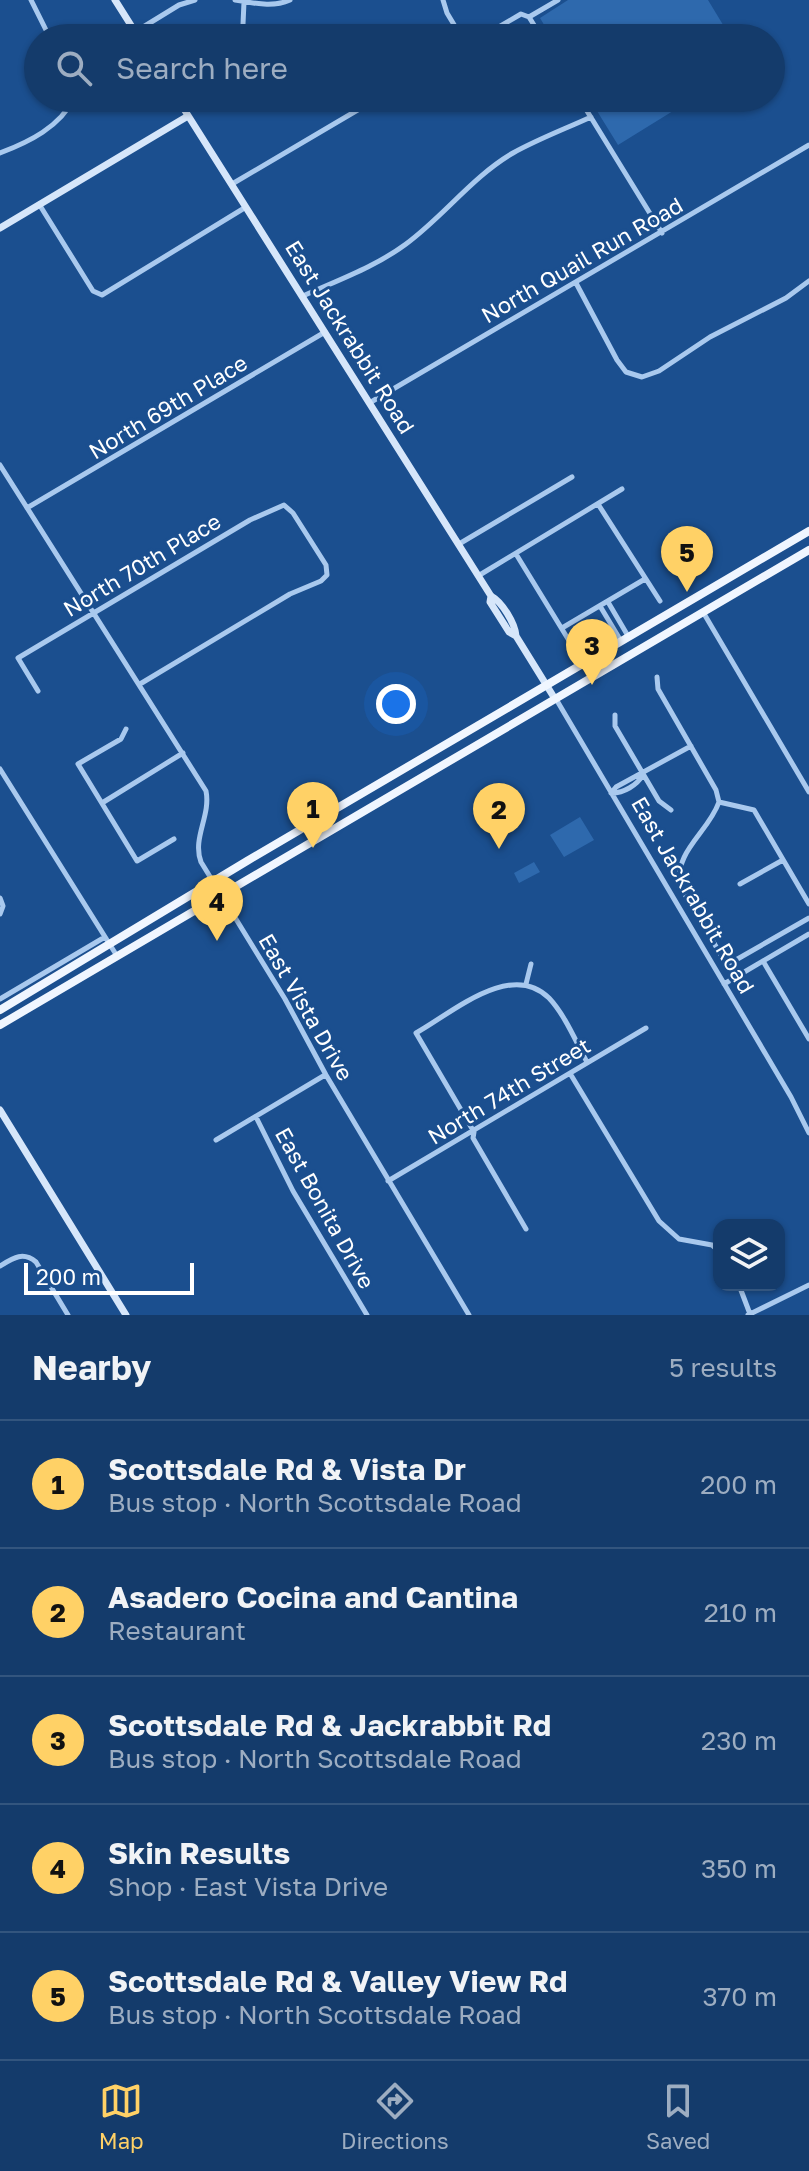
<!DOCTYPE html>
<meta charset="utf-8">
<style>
:root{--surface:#143b6b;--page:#1d4271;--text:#f1f3f6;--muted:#9dadc1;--line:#33557e;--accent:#ffd166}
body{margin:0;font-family:"Golos Text",sans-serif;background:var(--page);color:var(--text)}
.controls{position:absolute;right:24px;bottom:24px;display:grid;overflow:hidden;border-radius:16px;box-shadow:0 2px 6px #0004}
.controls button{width:72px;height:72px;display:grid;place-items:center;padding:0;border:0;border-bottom:2px solid var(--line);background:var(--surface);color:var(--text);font:40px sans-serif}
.scale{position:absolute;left:24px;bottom:20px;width:170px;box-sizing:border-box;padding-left:8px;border:4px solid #fff;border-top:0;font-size:22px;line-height:28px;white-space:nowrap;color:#fff;-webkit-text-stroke:6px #1b4f8f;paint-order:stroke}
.you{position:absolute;left:396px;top:704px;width:28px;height:28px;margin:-20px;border:6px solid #fff;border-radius:50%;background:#1a73e8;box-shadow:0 0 0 12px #1a73e833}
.badge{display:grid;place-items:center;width:52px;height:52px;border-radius:50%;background:var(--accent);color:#111;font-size:26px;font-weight:700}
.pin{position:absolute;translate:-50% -66px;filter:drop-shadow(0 2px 4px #0008)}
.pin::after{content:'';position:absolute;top:42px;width:28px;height:24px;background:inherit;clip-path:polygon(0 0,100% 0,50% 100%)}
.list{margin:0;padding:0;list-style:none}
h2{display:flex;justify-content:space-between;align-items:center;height:104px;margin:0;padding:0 32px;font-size:34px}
h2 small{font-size:26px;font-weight:400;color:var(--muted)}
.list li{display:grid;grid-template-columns:52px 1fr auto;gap:24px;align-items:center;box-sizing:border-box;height:128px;padding:0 32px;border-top:2px solid var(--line)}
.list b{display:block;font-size:30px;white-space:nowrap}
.list p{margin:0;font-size:26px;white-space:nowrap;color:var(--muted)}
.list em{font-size:26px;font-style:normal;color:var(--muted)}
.icon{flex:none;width:44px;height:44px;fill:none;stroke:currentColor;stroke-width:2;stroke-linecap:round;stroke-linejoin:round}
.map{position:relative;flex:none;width:809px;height:1315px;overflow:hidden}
.search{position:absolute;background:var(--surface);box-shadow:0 2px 6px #0004;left:24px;right:24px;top:24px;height:88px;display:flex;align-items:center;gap:20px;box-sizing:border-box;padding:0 28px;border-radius:44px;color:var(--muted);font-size:30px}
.sheet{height:744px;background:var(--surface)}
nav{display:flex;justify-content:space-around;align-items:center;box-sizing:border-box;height:112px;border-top:2px solid var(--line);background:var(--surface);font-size:22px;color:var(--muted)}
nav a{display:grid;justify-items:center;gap:4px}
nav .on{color:var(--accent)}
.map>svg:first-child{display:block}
.green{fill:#2e69ad}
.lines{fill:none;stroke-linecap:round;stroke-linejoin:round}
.street{stroke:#a9c9ee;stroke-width:5}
.secondary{stroke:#d6e6fa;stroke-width:7}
.primary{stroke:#f0f6ff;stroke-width:8}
.labels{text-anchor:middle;stroke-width:6;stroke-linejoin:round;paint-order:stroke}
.street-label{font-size:22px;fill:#fff;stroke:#1b4f8f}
</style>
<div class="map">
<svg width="809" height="1315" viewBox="0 0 809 1315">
<rect width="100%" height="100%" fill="#1b4f8f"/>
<path class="green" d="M568,0H708L731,38H552L540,18Z
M589,98H694L618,145Z
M580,817L594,840L564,857L550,835Z
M534,862L540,872L519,883L514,873Z"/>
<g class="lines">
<path class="street" d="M31,0L50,38
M235,0C254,3 272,8 290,0
M443,0L447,13L462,38
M244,2L243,24L245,38
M529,17L558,0
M135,32L179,5L195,0
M480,38L521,14L529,17L542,38
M579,98L662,233
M0,153C29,142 60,127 74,98
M232,184L378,98
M39,204L93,291L102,295L246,207
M576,283L617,360L626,372L642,377L659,371L710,337L786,298L809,281
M303,296C338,280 375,267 406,244C444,216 472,177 513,153C538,139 565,129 591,117
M371,402L809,145
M0,465L206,791C211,816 192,838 201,862L285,999L326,1075L469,1315
M598,504L660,601
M27,508L325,332
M459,544L572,477
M516,554L576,652
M478,576L622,489
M608,602L628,636
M600,606L621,641
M703,612L809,792
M562,628L645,579
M657,677L658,689L716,790L719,802
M38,691L18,658L250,520L284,505L293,513L326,565L327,575L321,581L290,594L140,684
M556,699L791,1097L809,1133
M615,715V726L659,801L671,810
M126,729L121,739L78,764L137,861L174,839
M0,769L117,956
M611,793L616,787L691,746
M612,793C624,793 637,785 643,775
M719,802C708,833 674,851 680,886L727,965L809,918
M719,802L754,810L809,904
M102,803L183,753
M740,884L783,860
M0,898L3,906L0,914
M763,961L809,1039
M526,984L531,964
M724,984L809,934
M0,999L105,937
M571,1075L659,1221L679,1239L712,1245L719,1251
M256,1117L293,1191L367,1315
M216,1140L325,1075
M388,1181L646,1028
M526,1229L473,1138L474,1132L416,1033C452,1013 511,960 549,998C565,1015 576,1042 587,1062
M0,1266C13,1258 23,1251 36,1262L68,1315
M739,1285L750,1314
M748,1315L809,1285"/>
<path class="secondary" d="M115,0L139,38
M177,98L491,596C502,602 515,623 516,636L555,699
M0,228L188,116
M491,596L490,602L509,632L516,636
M0,1110L126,1315"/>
<path class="primary" d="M0,1010L247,861L809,531
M0,1025L809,550"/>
</g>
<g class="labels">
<g class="street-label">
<text transform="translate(582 260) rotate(-30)" y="8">North Quail Run Road</text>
<text transform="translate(350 337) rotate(58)" y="8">East Jackrabbit Road</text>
<text transform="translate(168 407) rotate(-31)" y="8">North 69th Place</text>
<text transform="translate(142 565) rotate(-31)" y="8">North 70th Place</text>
<text transform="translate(693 895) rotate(60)" y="8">East Jackrabbit Road</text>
<text transform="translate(306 1007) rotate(60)" y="8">East Vista Drive</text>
<text transform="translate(509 1091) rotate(-31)" y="8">North 74th Street</text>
<text transform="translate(325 1208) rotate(61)" y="8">East Bonita Drive</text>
</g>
</g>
</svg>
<div class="controls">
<button><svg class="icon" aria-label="layers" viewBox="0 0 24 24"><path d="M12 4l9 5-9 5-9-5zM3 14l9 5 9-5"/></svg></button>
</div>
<div class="scale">200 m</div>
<div class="you"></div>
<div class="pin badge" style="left:313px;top:848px">1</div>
<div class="pin badge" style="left:499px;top:849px">2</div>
<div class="pin badge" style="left:592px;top:685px">3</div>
<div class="pin badge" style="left:217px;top:941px">4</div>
<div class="pin badge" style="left:687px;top:592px">5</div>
<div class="search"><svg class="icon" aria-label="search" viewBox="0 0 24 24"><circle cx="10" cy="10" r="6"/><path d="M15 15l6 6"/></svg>Search here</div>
</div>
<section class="sheet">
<h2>Nearby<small>5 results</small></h2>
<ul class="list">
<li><span class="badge">1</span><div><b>Scottsdale Rd &amp; Vista Dr</b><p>Bus stop · North Scottsdale Road</p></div><em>200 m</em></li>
<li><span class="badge">2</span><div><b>Asadero Cocina and Cantina</b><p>Restaurant</p></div><em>210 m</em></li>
<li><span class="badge">3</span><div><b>Scottsdale Rd &amp; Jackrabbit Rd</b><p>Bus stop · North Scottsdale Road</p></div><em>230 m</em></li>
<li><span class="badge">4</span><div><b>Skin Results</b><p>Shop · East Vista Drive</p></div><em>350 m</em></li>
<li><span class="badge">5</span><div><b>Scottsdale Rd &amp; Valley View Rd</b><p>Bus stop · North Scottsdale Road</p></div><em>370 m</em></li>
</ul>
</section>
<nav>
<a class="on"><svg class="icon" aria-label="map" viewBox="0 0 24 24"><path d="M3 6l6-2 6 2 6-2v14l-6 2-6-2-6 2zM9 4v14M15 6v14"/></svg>Map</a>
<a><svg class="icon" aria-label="directions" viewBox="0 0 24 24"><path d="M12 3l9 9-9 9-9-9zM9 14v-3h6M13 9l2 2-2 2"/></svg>Directions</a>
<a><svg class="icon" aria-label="saved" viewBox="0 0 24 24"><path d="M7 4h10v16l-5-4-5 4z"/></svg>Saved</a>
</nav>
